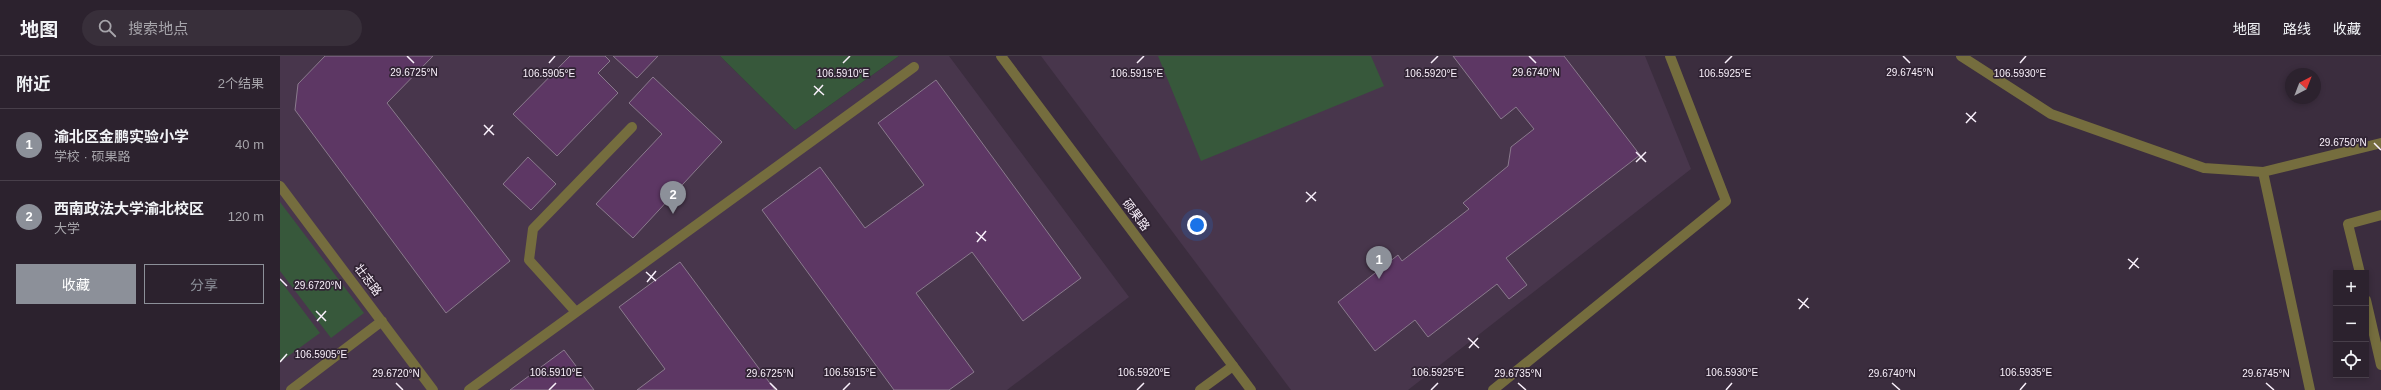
<!DOCTYPE html>
<html lang="zh">
<meta charset="utf-8">
<style>
:root{--surface:#2c222e;--page:#382f3a;--text:#f1f3f6;--muted:#a6a4aa;--line:#483f4a;--accent:#8c9099}
body{margin:0;font-family:Arial,"Noto Sans SC",sans-serif;background:var(--page);color:var(--text)}
.controls{position:absolute;right:12px;bottom:12px;display:grid;overflow:hidden;border-radius:0px;box-shadow:0 2px 6px #0003}
.controls button{width:36px;height:36px;display:grid;place-items:center;padding:0;border:0;border-bottom:1px solid var(--line);background:var(--surface);color:var(--text);font:20px sans-serif}
.compass{position:absolute;left:2005px;top:12px;width:36px;height:36px;border-radius:50%;background:var(--surface);box-shadow:0 2px 6px #0003;rotate:42deg}
.you{position:absolute;left:917px;top:169px;width:14px;height:14px;margin:-10px;border:3px solid #fff;border-radius:50%;background:#1a73e8;box-shadow:0 0 0 6px #1a73e833}
.badge{display:grid;place-items:center;width:26px;height:26px;border-radius:50%;background:var(--accent);color:#fff;font-size:13px;font-weight:700}
.pin{position:absolute;translate:-50% -33px;filter:drop-shadow(0 1px 2px #0008)}
.pin::after{content:'';position:absolute;top:21px;width:14px;height:12px;background:inherit;clip-path:polygon(0 0,100% 0,50% 100%)}
.list{margin:0;padding:0;list-style:none}
h2{display:flex;justify-content:space-between;align-items:center;height:52px;margin:0;padding:0 16px;font-size:17px}
h2 small{font-size:13px;font-weight:400;color:var(--muted)}
.list li{display:grid;grid-template-columns:26px 1fr auto;gap:12px;align-items:center;box-sizing:border-box;height:72px;padding:0 16px;border-top:1px solid var(--line)}
.list b{display:block;font-size:15px;white-space:nowrap}
.list p{margin:0;font-size:13px;white-space:nowrap;color:var(--muted)}
.list em{font-size:13px;font-style:normal;color:var(--muted)}
.actions{display:flex;gap:8px;padding:12px 16px}
.actions a{flex:1;padding:9px 0;border:1px solid var(--accent);border-radius:0px;text-align:center;font-size:14px;color:var(--accent)}
.actions .main{background:var(--accent);color:#fff}
.icon{flex:none;width:22px;height:22px;fill:none;stroke:currentColor;stroke-width:2;stroke-linecap:round;stroke-linejoin:round}
.map{position:relative;flex:none;width:2101px;height:334px;overflow:hidden}
header{display:flex;align-items:center;gap:24px;box-sizing:border-box;height:56px;padding:0 20px;background:var(--surface);border-bottom:1px solid var(--line)}
header strong{font-size:19px}
nav{display:flex;gap:22px;margin-inline-start:auto;font-size:14px}
.search{width:280px;height:36px;background:var(--page);display:flex;align-items:center;gap:10px;box-sizing:border-box;padding:0 14px;border-radius:22px;color:var(--muted);font-size:15px}
main{display:flex}
aside{flex:1;background:var(--surface)}
.map>svg:first-child{display:block}
.built{fill:#48364c}
.green{fill:#37583b}
.building{fill:#5d3764;stroke:#8a7a8d}
.lines{fill:none;stroke-linecap:round;stroke-linejoin:round}
.service{stroke:#756d3e;stroke-width:10}
.minor{stroke:#756d3e;stroke-width:10}
.tertiary{stroke:#756d3e;stroke-width:10}
.ticks{fill:none;stroke:#faf1fc;stroke-width:1.5}
.labels{text-anchor:middle;stroke-width:3.5;stroke-linejoin:round;paint-order:stroke}
.street-label{font-size:12px;fill:#faf1fc;stroke:#312434}
.ticks-label{font-size:10px;text-anchor:middle;fill:#faf1fc;stroke:#312434;stroke-width:3.5;stroke-linejoin:round;paint-order:stroke}
</style>
<header>
<strong>地图</strong>
<div class="search"><svg class="icon" aria-label="search" viewBox="0 0 24 24"><circle cx="10" cy="10" r="6"/><path d="M15 15l6 6"/></svg>搜索地点</div>
<nav><a>地图</a><a>路线</a><a>收藏</a></nav>
</header>
<main>
<aside>
<h2>附近<small>2个结果</small></h2>
<ul class="list">
<li><span class="badge">1</span><div><b>渝北区金鹏实验小学</b><p>学校 · 硕果路</p></div><em>40 m</em></li>
<li><span class="badge">2</span><div><b>西南政法大学渝北校区</b><p>大学</p></div><em>120 m</em></li>
</ul>
<div class="actions"><a class="main">收藏</a><a>分享</a></div>
</aside>
<div class="map">
<svg width="2101" height="334" viewBox="0 0 2101 334">
<rect width="100%" height="100%" fill="#3b2d3e"/>
<path class="built" d="M0,0H440L515,74L619,0H669L849,241L727,334H0Z
M761,0H1365L1411,113L1128,334H1011Z"/>
<path class="green" d="M440,0H619L515,74Z
M878,0H1091L1104,30L921,105Z
M0,146L84,257L51,282L0,215Z
M0,224L40,277L0,306Z"/>
<path class="building" d="M45,0H153L107,47L230,205L166,257L15,54L18,28Z
M290,0H325L330,5L318,17L338,37L277,100L233,58Z
M333,0H378L357,22Z
M1173,0H1284L1360,99L1226,202L1247,229L1229,243L1217,228L1148,281L1135,264L1095,295L1058,246L1118,199L1122,205L1189,153L1183,147L1228,110L1231,91L1254,73L1236,51L1221,63Z
M373,21L442,86L353,182L316,148L382,78L349,47Z
M656,24L801,222L743,265L692,196L636,237L694,316L669,334H614L482,154L540,111L585,172L644,129L598,67Z
M248,101L276,128L251,154L223,128Z
M400,206L495,334H357L385,313L339,251Z
M284,294L314,334H230Z"/>
<g class="lines">
<path class="service" d="M1681,0L1771,58L1924,112L1983,116L2101,87
M1983,116L2030,334
M2080,217L2068,168L2101,159
M2086,244L2101,309
M296,256L249,204L253,173L352,71
M189,334L634,11
M920,334L953,310
M1213,334L1446,145L1390,0"/>
<path class="minor" d="M0,130L153,334
M11,334L102,265"/>
<path class="tertiary" d="M721,0L971,334"/>
</g>
<path class="ticks" d="M127,0L134,7M1249,0L1256,7M1623,0L1630,7M269,7L275,0M563,7L570,0M857,7L864,0M1151,7L1158,0M1445,7L1452,0M1740,7L1746,0M534,30L544,39M534,39L543,29M1686,57L1696,66M1686,67L1696,56M204,69L214,79M204,79L213,69M2094,87L2101,94M1356,96L1366,106M1356,106L1366,96M1026,136L1036,145M1026,146L1036,136M696,176L706,185M697,186L706,175M1848,203L1859,212M1849,213L1858,202M366,216L376,225M0,223L7,230M367,226L376,215M1518,243L1529,252M1519,253L1528,242M36,255L46,265M37,265L46,255M1188,282L1199,292M1189,292L1198,282M0,306L7,298M116,327L123,334M490,327L497,334M1238,327L1246,334M1612,327L1620,334M1986,327L1994,334M269,334L276,327M563,334L570,327M857,334L864,327M1151,334L1158,327M1446,334L1452,327M1740,334L1746,327"/>
<g class="labels">
<g class="street-label">
<text transform="translate(856 159) rotate(53)" y="4">硕果路</text>
<text transform="translate(88 224) rotate(53)" y="4">壮志路</text>
</g>
</g>
<g class="ticks-label">
<text x="134" y="20">29.6725°N</text>
<text x="1256" y="20">29.6740°N</text>
<text x="1630" y="20">29.6745°N</text>
<text x="269" y="21">106.5905°E</text>
<text x="563" y="21">106.5910°E</text>
<text x="857" y="21">106.5915°E</text>
<text x="1151" y="21">106.5920°E</text>
<text x="1740" y="21">106.5930°E</text>
<text x="1445" y="21">106.5925°E</text>
<text x="2063" y="90">29.6750°N</text>
<text x="38" y="233">29.6720°N</text>
<text x="41" y="302">106.5905°E</text>
<text x="276" y="320">106.5910°E</text>
<text x="570" y="320">106.5915°E</text>
<text x="864" y="320">106.5920°E</text>
<text x="1158" y="320">106.5925°E</text>
<text x="1452" y="320">106.5930°E</text>
<text x="1746" y="320">106.5935°E</text>
<text x="116" y="321">29.6720°N</text>
<text x="490" y="321">29.6725°N</text>
<text x="1238" y="321">29.6735°N</text>
<text x="1612" y="321">29.6740°N</text>
<text x="1986" y="321">29.6745°N</text>
</g>
</svg>
<div class="controls">
<button>+</button>
<button>−</button>
<button><svg class="icon" aria-label="locate" viewBox="0 0 24 24"><circle cx="12" cy="12" r="6"/><path d="M12 2v4M12 18v4M2 12h4M18 12h4"/></svg></button>
</div>
<svg class="compass" viewBox="-18 -18 36 36"><path d="M0-13l5 13h-10z" fill="#e53935"/><path d="M0 13l5-13h-10z" fill="#a6a4aa"/></svg>
<div class="you"></div>
<div class="pin badge" style="left:1099px;top:223px">1</div>
<div class="pin badge" style="left:393px;top:158px">2</div>
</div>
</main>
